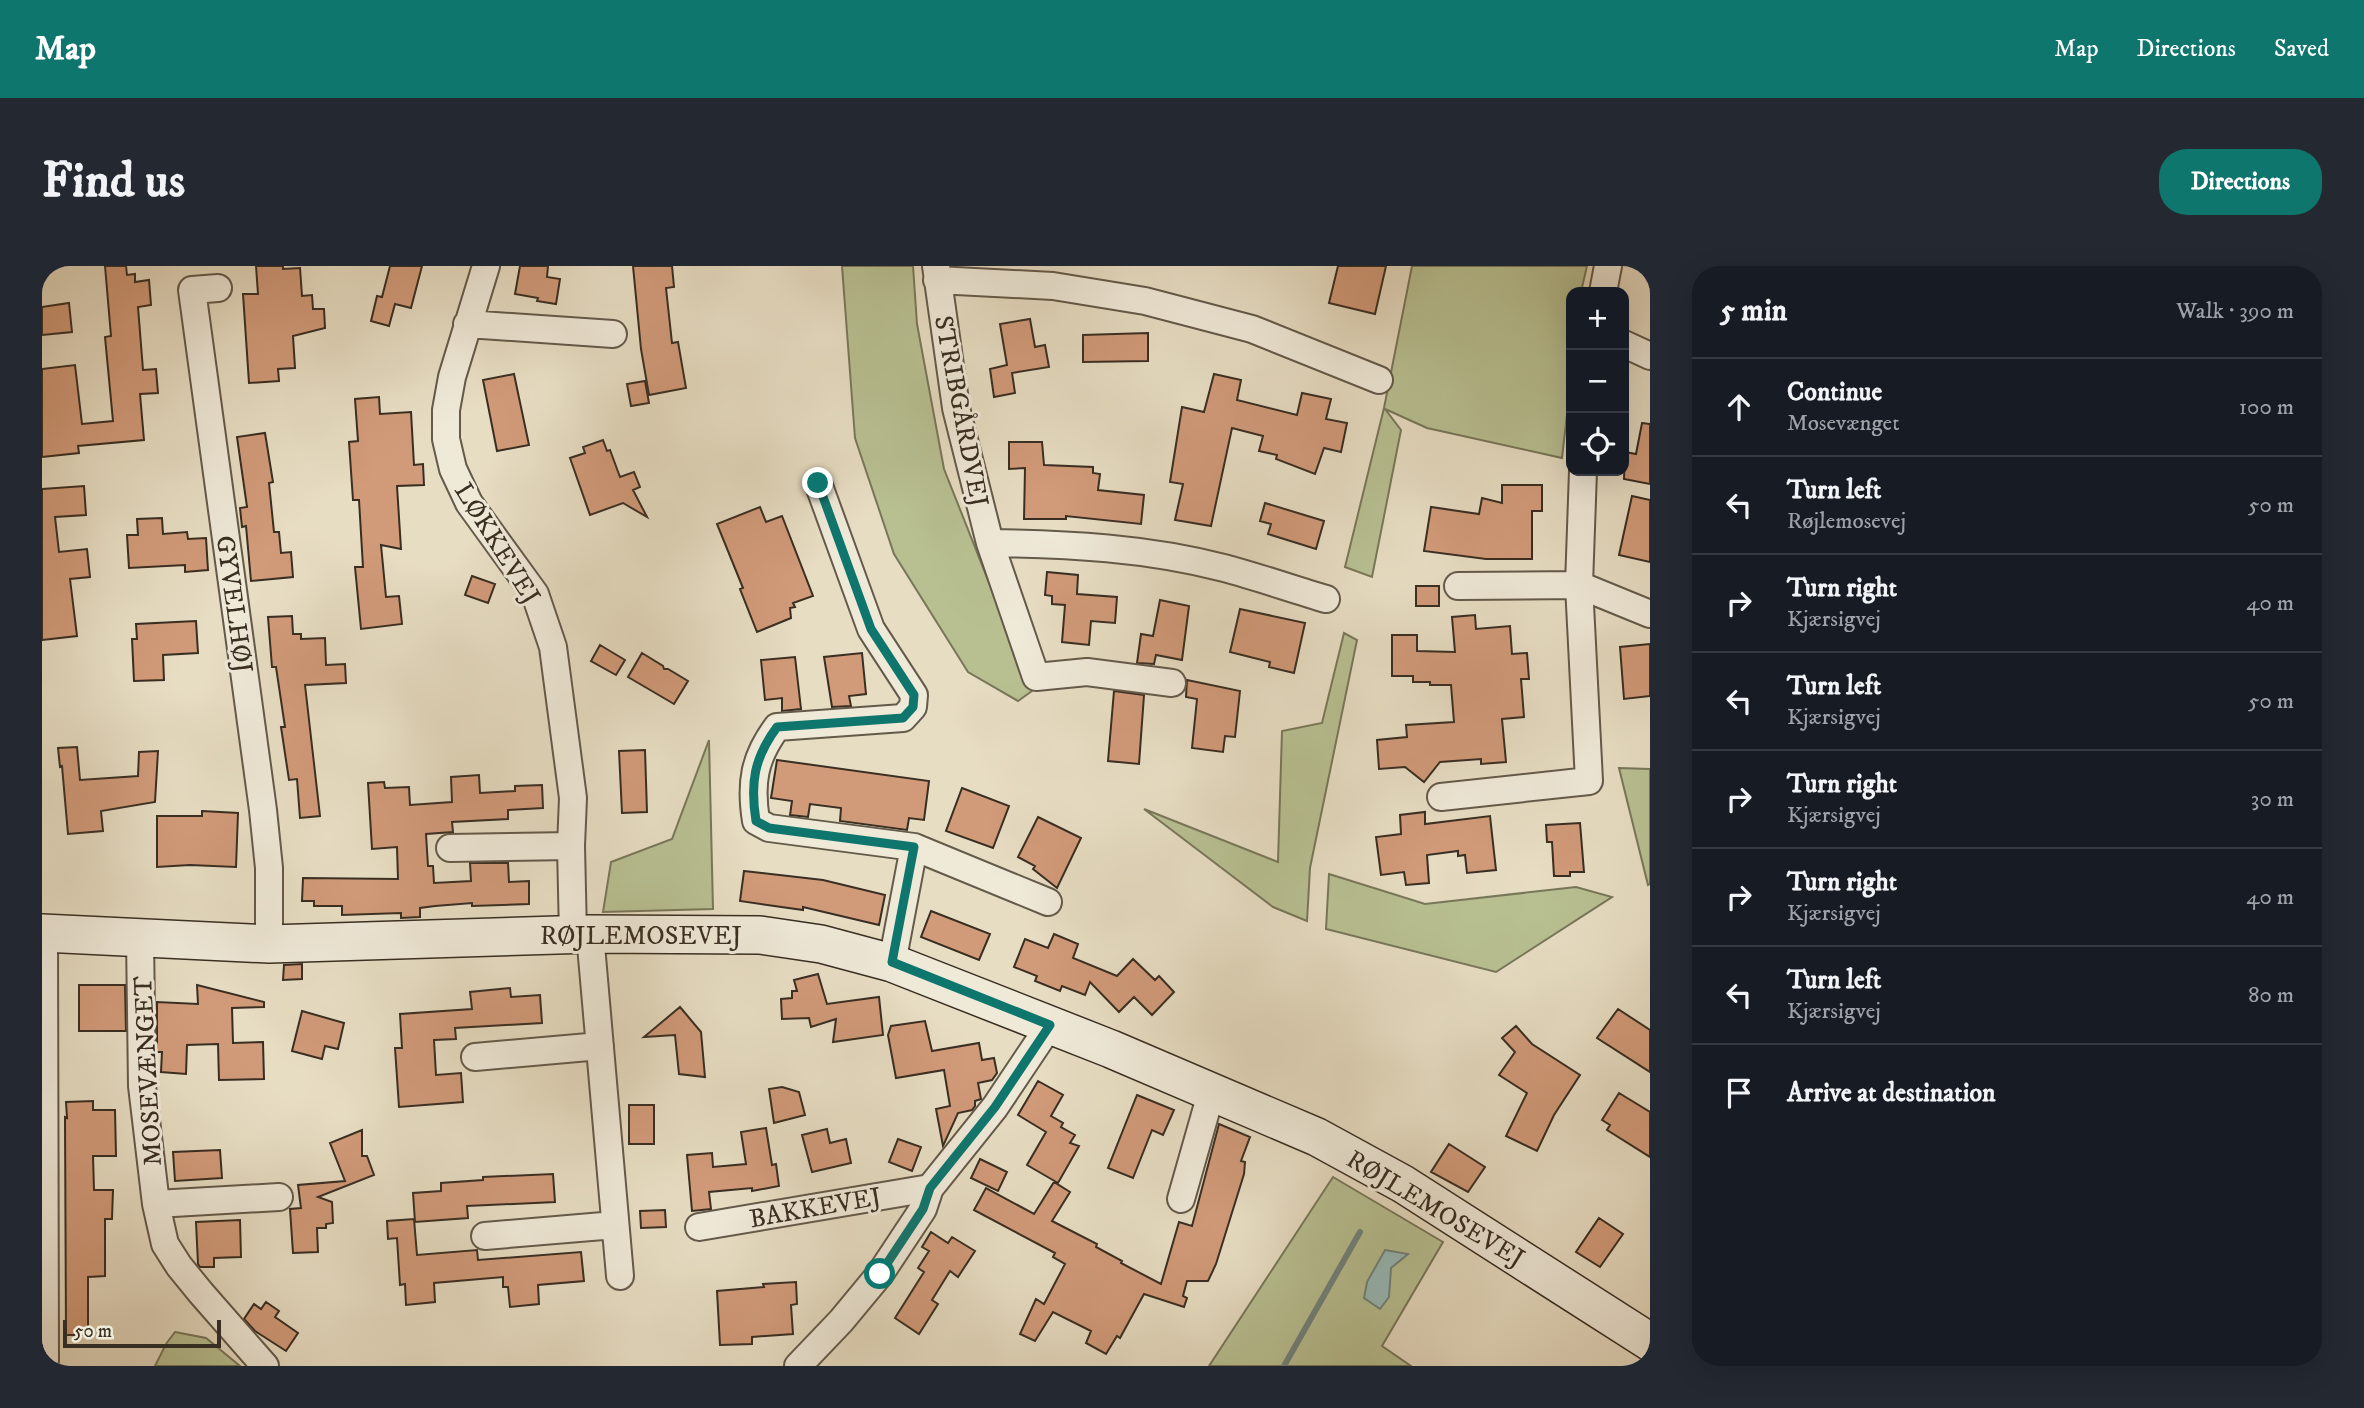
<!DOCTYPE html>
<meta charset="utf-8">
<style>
:root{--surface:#171b24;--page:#242831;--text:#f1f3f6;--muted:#9ea1a6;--line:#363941;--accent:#0f766e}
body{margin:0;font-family:"IM FELL DW Pica",serif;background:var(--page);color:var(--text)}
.controls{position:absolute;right:21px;top:21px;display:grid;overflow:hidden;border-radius:14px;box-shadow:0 7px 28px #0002}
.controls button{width:63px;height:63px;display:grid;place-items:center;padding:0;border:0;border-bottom:2px solid var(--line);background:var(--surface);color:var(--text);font:35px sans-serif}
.scale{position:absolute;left:21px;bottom:18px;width:158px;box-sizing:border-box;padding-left:7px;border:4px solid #392e22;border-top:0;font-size:19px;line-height:24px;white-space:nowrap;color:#392e22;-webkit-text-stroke:5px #efe9d8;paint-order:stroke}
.stop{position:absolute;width:21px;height:21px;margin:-16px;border:5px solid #0f766e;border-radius:50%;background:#fff}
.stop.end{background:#0f766e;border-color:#fff;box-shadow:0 2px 7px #0008}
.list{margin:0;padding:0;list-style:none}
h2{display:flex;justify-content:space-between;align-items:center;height:91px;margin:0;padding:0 28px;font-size:30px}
h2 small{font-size:23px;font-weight:400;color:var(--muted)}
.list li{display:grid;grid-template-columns:46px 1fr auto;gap:21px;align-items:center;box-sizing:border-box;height:98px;padding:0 28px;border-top:2px solid var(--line)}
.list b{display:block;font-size:26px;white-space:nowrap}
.list p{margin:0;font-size:23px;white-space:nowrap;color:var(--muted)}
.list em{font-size:23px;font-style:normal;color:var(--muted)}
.icon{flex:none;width:38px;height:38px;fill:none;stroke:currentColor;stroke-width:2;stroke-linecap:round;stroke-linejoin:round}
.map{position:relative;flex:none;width:1608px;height:1100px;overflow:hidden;border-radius:28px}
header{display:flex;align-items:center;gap:42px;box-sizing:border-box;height:98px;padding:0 35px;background:var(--accent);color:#fff}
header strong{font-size:33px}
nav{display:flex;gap:38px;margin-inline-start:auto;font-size:24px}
.intro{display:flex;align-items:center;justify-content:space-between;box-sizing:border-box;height:168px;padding:0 42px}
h1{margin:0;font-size:49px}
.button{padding:18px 32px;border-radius:28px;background:var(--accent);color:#fff;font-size:24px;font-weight:700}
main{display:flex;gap:42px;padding:0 42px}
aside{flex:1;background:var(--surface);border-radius:28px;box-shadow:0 7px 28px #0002}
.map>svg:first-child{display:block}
.green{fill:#b8c092;stroke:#78775a;stroke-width:2}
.water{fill:#97bbb9;stroke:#71837d;stroke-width:2}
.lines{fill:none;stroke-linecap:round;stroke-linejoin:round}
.stream{stroke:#71837d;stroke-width:6}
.building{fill:#d19a79;stroke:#392e22;stroke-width:2}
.street-casing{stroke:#645a4a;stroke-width:30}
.secondary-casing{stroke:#392e22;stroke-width:40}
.street{stroke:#efe9d8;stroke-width:26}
.secondary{stroke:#efe9d8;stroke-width:37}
.route{stroke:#0f766e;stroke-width:9}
.labels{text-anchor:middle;stroke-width:6;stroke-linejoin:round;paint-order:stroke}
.street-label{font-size:26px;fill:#392e22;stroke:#efe9d8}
</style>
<header>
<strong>Map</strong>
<nav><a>Map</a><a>Directions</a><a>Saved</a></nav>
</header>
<div class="intro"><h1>Find us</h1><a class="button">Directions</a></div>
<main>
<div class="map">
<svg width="1608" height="1100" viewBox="0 0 1608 1100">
<rect width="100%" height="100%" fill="#e7ddc3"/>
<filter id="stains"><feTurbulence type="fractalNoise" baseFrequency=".00286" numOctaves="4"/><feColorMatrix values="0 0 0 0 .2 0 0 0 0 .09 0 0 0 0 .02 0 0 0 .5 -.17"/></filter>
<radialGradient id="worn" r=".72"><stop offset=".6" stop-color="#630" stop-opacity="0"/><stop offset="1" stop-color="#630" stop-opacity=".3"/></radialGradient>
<path class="green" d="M800,0H871L875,58L902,203L990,425L976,435L926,406L852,288L813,172Z
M1370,0H1545L1539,26H1529V114L1520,192L1385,162L1343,143L1359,164L1330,311L1303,301L1342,142Z
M1302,367L1315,374L1268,602L1265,655L1231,641L1102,543L1236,596L1240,465L1280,457Z
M667,474L671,643L561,646L569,596L630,573Z
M1577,502L1608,503V618L1606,619Z
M1287,608L1383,638L1534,621L1570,631L1454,706L1284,663Z
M1291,911L1401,976L1340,1080L1369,1100H1167Z
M133,1066L164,1072L198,1100H113L124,1078Z"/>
<path class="water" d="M1343,984L1366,988L1349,1002L1347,1031L1338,1043L1322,1032L1325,1016Z"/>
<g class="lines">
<path class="stream" d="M1242,1100L1318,966"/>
</g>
<path class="building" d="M63,0H84L85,9L93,8V16L107,14L109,39L96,41L101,104L114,103L116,127L98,128L102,174L36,180L37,187L0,191V103L33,99L40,158L71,155L63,71L69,70Z
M214,0H241V3L258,2L260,30L270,29L271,43H282L283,62L251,70L253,102L236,103L237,115L207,117L201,28H216Z
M348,0H380L369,42L353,38L347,60L329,55L335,30L340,31Z
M478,0H506L505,11L518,13L514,38L495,35L496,32L473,28Z
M591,0H630L632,21L624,22L630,77L636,76L644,122L607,129L599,83Z
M1296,0H1344L1333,48L1287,37Z
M27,37L30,66L0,69V41Z
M988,53L993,81L1003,79L1007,101L970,107L973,127L952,131L948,103L965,99L958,58Z
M1106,67V95L1041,96V69Z
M472,108L487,179L455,185L441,114Z
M1172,108L1199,114L1195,134L1255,149L1260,127L1289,133L1284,153L1305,157L1299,186L1282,182L1273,208L1234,193L1235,189L1217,185L1221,170L1190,162L1169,260L1133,254L1141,218L1128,216L1140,141L1162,146Z
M603,115L607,137L589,140L585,118Z
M337,131L338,148L369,146L372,199L381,198L382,219L355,220L359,283L339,279L344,331L357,330L360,358L319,363L313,301H321L317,234H311L307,176L316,175L313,133Z
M1600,157L1608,158V218L1582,213L1583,186L1594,188Z
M223,167L231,216L227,217L232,266H237L239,287L249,286L251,311L209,315L204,260L200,261L198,242L205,241L195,171Z
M561,174L565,185L568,184L578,211L592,206L598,221L591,224L605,251L581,237L548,249L528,192L543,187L541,181Z
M967,176H1000L1002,199L1051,201V207L1058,208L1056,224L1102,229L1099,258L1024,250V253H982L983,202L967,203Z
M1460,219H1500V245H1490V293H1444L1382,285L1389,241L1437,248L1440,232L1460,237Z
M42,220L44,249L13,251L17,286L45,283L48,311L28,313L35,370L0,374V223Z
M1590,230L1608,234V296L1577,289Z
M1223,237L1282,255L1274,283L1226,268L1229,258L1218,255Z
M718,241L724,256L740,250L771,330L751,337L753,341L748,342L749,352L715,366L698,323L701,322L675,258Z
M120,252L121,268L145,266L146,273L164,272L166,304L143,306V299L87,302L85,269H96L95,253Z
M1005,306L1036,309L1035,328L1075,331L1073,357L1049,355L1047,379L1020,376L1023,339L1010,338V330L1003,329Z
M430,310L453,318L446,337L423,329Z
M1374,320H1397V340H1374Z
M1118,334L1147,340L1140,394L1114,389L1112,398L1095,397L1099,368L1111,370Z
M1198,343L1263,357L1252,407L1227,401L1228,396L1188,386Z
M1433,349L1434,363L1468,360L1470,388L1485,387L1487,413H1479L1482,451L1460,453L1464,496L1439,498V493L1398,496L1382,516L1363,501L1337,503L1335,474L1365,471L1364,459L1412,456L1409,419H1388V416H1371V410H1350V369H1375V385L1413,386L1410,351Z
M250,350L251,368H259V373L283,372L284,399L303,398L304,417L263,419L278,550L258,552L255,513L247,514L239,461H243L234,401H230L226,351Z
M154,355L156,387L121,389L122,414L92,415L90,373H95L94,358Z
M1608,378V430L1582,433L1578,381Z
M558,379L583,394L574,409L549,395Z
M600,387L621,400L622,403H626L646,415L632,438L586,411Z
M820,387L824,428L807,430L809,440L790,441L782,391Z
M753,391L759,443L740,445V432L723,434L719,394Z
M1145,414L1198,425L1193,471L1183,470L1181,486L1150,482L1155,433L1144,431Z
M1072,425L1102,429L1097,498L1066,495Z
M35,481L38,514L96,510L97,486L116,485L113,536L59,545L61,565L26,568L20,500L18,501L16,482Z
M603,484L605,546L580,547L577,485Z
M735,494L887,515L882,554L867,552L865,564L798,555L799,542L768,538L766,551L748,549L750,535L729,532Z
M437,509L438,527L473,525V520L500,519L501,542L466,544V553L410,556L411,566L384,568L386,600H391L392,617L429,615L428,597H466L467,616L487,615V638L430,640V637L393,640L378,642V651L359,652V647L300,649V640H272V635H260L261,612L356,613L355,581L330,583L326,517L342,516L343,522L367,521L368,539L410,536L409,511Z
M920,522L967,540L951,582L904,565Z
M160,545L196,547L194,601L148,599L115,601V550H160Z
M1383,546V558L1448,550L1454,604L1425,607L1423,589L1416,590V585L1385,589L1387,617L1364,619L1362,606L1339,609L1334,571L1359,568L1358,549Z
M996,551L1039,572L1015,622L991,603L993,600L976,591Z
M1538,557L1542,606H1528V610H1512L1510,576H1505L1504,559Z
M702,605L781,614L843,629L837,659L761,641V644L698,635Z
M889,645L948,668L937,694L879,671Z
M1012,668L1036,678L1031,692L1075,710L1091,693L1113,714L1117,710L1132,726L1110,749L1092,731L1077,746L1048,716L1043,729L1020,720L1018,725L993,715L995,710L972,701L983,673L1006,682Z
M260,698V713L241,714L242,699Z
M776,708L785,738L837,731L841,769L791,776L794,753L769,761L767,752L740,753L739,733L750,732V725H755L752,714Z
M37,719H83L84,765H37Z
M155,719L222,736V741L190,742L191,777L221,776L222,813L177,814L176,778L145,779L144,808L119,806L120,786H115V736L156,738Z
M468,722L469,731L498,729L500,757L413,762L414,773L392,774L394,809L419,807L421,836L357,841L353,782H360L358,748L430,743L428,726Z
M638,741L659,766L663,811L637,808L633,769L602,771Z
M1576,743L1608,764V806L1555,772Z
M260,745L302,757L296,783L283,780L280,793L250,785Z
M883,755L890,785L937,777L940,794L952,792L955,807L950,814L936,817L939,833L933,835V840L930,844L916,847L901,880L894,843L908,840L902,804L854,812L846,769L849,760Z
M1474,760L1490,778L1538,809L1512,849L1495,885L1464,870L1485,827L1457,809L1473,786L1460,772Z
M996,815L1021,829L1009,850L1021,857L1019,861L1033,869L1028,877L1037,880L1016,917L985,899L1004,866L976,849Z
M740,821L757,826L763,849L732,857L727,823Z
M1577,827L1608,846V891L1565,864L1568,859L1560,854Z
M1095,829L1132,844L1121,869L1110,864L1091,912L1066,902Z
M51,835V844H73L74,890H51L52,924H71L70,953H63V1010L46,1011V1069H24L23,851L25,852L24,836Z
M587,839H612V878H587Z
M1177,858L1208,871L1199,895L1203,896L1202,908L1174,998L1166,1015H1145L1141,1030L1145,1032L1142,1041L1102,1028L1078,1072L1075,1070L1064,1088L1044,1077L1049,1065L1011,1046L993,1075L978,1068L994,1033L1002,1038L1023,998L1011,991L1013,987L932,944L944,922L992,948L1012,916L1028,926L1010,955L1055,978L1054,981L1080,995L1079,997L1119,1018L1137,956L1150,960Z
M724,862L730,899L734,898L737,920L710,925V922L667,926L669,943L650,945L645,889L670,887L671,901L704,898L699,866Z
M785,863L788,877L804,873L809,897L770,906L760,869Z
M320,864V890H325L332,909L276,931L290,936L291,957L284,958V962H275L276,986L251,987L248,943L259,942L256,919L303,915L288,877Z
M856,873L879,881L870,905L847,896Z
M1407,878L1443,901L1426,926L1389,906Z
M178,884L180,912L133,915L131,886Z
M938,893L965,906L956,925L929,912Z
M511,908L513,936L425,940L426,952L373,956L371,927L399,925V917L441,914V911Z
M623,944L624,961L599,962L598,945Z
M1557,952L1581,968L1558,1001L1534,986Z
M372,953L375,989L435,984L436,994L539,986L542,1015L496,1019L497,1038L468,1041L466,1021H461V1011L392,1017L393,1036L364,1039L363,1018L358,1019L355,972L346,973L345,955Z
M198,954L199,991L172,992V1001H158L156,998L154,956Z
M889,966L906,977L910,971L933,985L916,1011L908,1005L890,1034L896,1038L877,1068L853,1052L882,1006L876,1002L887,985L880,981Z
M754,1016L755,1038L749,1039L751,1068L710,1071V1078L678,1079L675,1025L722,1021L721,1018Z
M224,1036L237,1045L233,1051L256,1067L244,1085L213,1065L202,1053L212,1038L219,1043Z"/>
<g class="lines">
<g class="street-casing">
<path id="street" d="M444,0L410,111L404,144V173L411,203L427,237L493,328L511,381L531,532L529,580L531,669
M894,0L914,142L948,277L994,411L1045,406L1130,417
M895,14L1011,20L1103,35L1210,63L1337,114
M176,22L150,24L221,544L227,602V678
M1561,26L1566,0
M425,58L571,68
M1582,78L1608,90
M776,217L829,363L872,429L871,441L861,452L735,461C712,492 708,517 714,555L727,562L872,581L850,697
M948,277C1026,278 1105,282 1182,302C1216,311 1250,323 1284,333
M1416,320L1537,319L1608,348
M1399,531L1547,515L1537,319L1541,205
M872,581L1006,636
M408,582L529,580
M2,667L3,1095
M548,668L578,1010
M98,672L100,820L114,938L123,978L137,1000L159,1027L223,1100
M433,791L558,780
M1139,933L1170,824
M114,938L237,931
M657,961L888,922
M443,970L573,959
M756,1100L799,1055L838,1008L881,943L888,922L953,841L1008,759"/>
</g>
<g class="secondary-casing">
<path id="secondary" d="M0,667L227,678L548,668L718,669L779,678L850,697L1069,783L1275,871L1361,918L1608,1076"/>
</g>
<use href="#street" class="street"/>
<use href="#secondary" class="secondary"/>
</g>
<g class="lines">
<path class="route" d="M776,217L829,363L872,429L871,441L861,452L735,461C712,492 708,517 714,555L727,562L872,581L850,696L1008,759L953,841L888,922L881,943L838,1008"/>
</g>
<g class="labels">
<g class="street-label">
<text transform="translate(920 145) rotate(79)" y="9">STRIBGÅRDVEJ</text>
<text transform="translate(456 277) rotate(58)" y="9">LØKKEVEJ</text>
<text transform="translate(193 338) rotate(82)" y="9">GYVELHØJ</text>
<text x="599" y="678">RØJLEMOSEVEJ</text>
<text transform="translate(105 805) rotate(-93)" y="9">MOSEVÆNGET</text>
<text transform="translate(773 941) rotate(-10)" y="9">BAKKEVEJ</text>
<text transform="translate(1394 942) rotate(31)" y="9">RØJLEMOSEVEJ</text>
</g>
</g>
<rect width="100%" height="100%" filter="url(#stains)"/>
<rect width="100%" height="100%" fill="url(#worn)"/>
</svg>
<div class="controls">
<button>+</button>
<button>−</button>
<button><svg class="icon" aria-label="locate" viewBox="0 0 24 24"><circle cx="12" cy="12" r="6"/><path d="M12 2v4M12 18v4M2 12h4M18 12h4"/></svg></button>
</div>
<div class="scale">50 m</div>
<div class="stop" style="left:838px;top:1008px"></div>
<div class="stop end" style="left:776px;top:217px"></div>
</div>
<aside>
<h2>5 min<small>Walk · 390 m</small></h2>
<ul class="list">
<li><svg class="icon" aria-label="ahead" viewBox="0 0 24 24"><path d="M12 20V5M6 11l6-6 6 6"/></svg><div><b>Continue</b><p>Mosevænget</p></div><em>100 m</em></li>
<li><svg class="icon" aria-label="left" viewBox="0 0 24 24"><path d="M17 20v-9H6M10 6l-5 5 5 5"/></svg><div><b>Turn left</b><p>Røjlemosevej</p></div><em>50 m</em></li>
<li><svg class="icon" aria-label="right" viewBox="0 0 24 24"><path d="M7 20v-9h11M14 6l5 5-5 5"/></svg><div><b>Turn right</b><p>Kjærsigvej</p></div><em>40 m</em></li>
<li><svg class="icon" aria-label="left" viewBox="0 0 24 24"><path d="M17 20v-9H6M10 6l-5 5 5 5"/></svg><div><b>Turn left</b><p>Kjærsigvej</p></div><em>50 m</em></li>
<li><svg class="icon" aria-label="right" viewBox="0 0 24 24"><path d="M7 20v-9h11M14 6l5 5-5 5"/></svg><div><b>Turn right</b><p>Kjærsigvej</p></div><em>30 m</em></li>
<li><svg class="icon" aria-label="right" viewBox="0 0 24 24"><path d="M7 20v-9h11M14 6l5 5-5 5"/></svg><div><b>Turn right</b><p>Kjærsigvej</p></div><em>40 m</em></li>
<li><svg class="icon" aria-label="left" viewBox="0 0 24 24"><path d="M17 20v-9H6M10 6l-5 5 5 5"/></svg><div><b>Turn left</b><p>Kjærsigvej</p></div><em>80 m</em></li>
<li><svg class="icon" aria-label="arrive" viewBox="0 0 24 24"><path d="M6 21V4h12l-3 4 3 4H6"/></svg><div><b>Arrive at destination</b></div></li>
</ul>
</aside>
</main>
